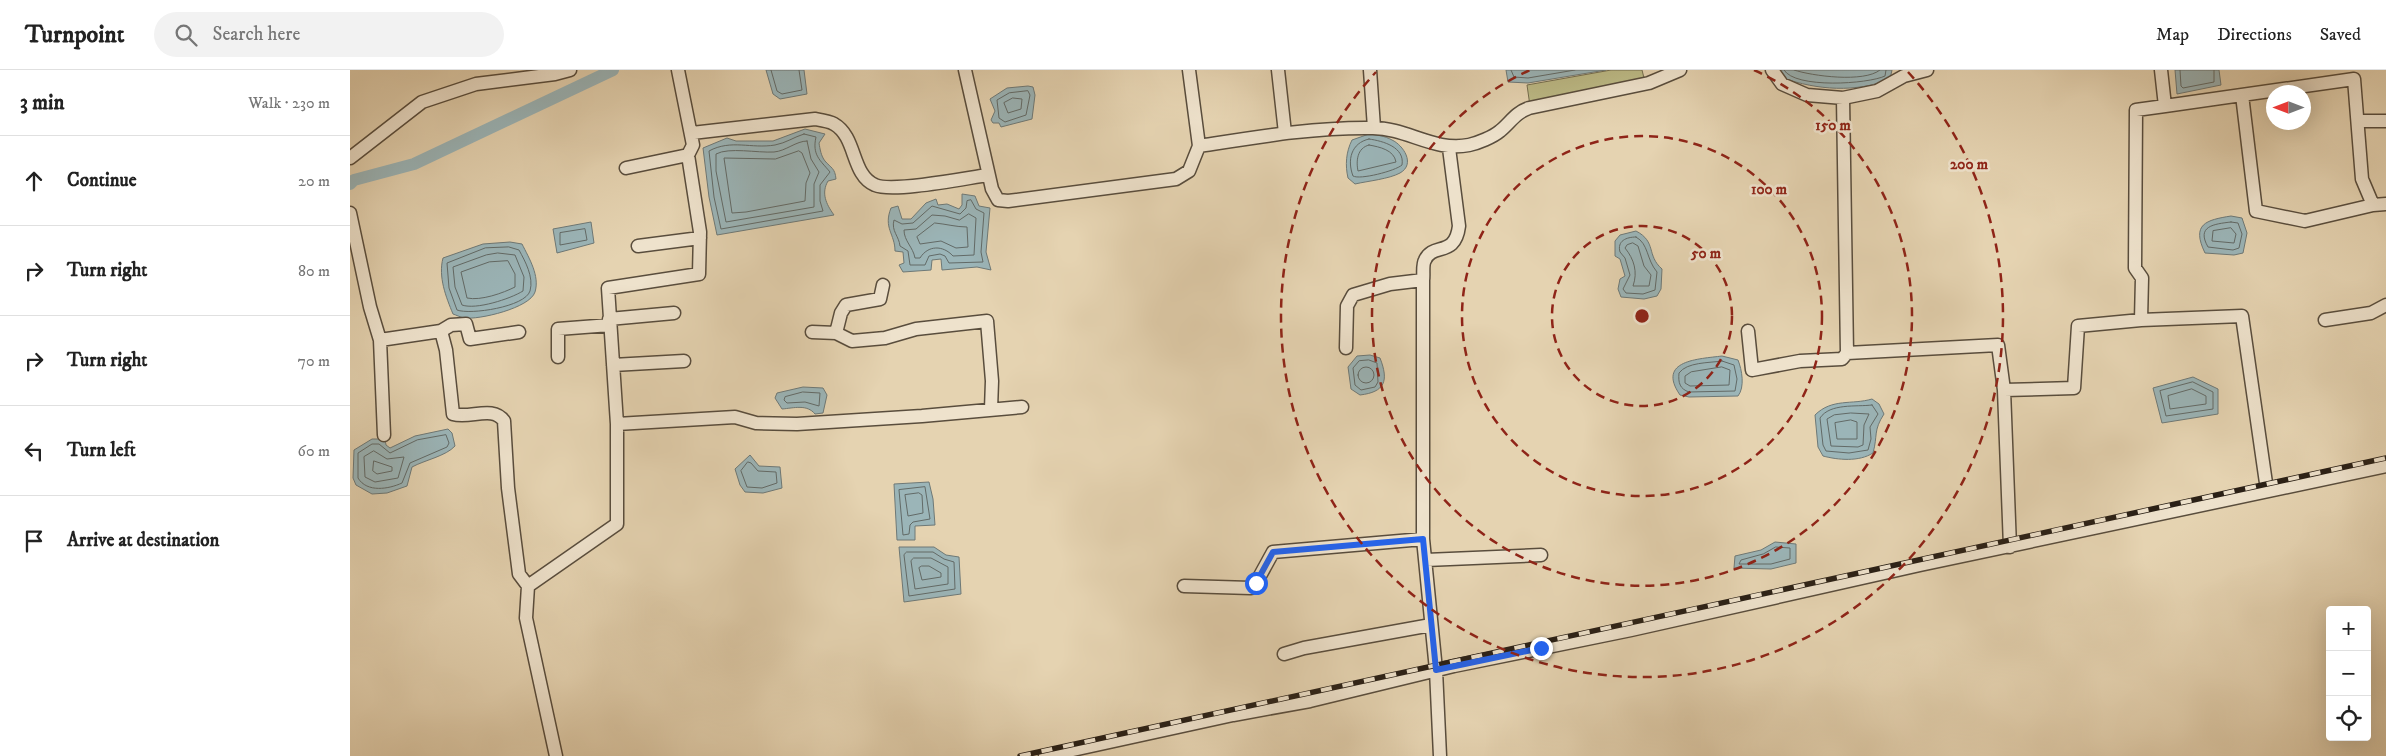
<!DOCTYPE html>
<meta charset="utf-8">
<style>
:root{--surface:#fff;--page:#f2f2f2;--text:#222;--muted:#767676;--line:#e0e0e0}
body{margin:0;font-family:"IM FELL DW Pica",serif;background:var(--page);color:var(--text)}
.controls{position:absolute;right:15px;bottom:15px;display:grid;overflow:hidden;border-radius:5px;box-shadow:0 5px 20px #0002}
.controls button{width:45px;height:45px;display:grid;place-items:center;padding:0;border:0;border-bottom:1px solid var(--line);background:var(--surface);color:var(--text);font:25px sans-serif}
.compass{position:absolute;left:1916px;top:15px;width:45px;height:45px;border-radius:50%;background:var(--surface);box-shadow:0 5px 20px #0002;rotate:270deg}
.stop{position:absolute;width:15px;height:15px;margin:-11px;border:4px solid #2563eb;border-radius:50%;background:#fff}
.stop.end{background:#2563eb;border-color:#fff;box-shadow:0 1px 5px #0008}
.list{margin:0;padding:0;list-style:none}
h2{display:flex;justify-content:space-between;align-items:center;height:65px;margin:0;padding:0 20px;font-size:21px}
h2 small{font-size:16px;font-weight:400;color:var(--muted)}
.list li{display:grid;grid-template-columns:32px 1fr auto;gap:15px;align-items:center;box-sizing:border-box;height:90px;padding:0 20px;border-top:1px solid var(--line)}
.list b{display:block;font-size:19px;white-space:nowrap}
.list em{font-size:16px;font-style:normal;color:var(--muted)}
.icon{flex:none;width:28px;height:28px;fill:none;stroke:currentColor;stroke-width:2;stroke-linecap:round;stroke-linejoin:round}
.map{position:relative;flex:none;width:2036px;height:686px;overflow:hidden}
header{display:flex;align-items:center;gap:30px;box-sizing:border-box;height:70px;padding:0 25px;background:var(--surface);border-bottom:1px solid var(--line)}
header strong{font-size:24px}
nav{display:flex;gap:28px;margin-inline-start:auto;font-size:18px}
.search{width:350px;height:45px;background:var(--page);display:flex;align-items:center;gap:12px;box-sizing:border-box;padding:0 18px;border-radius:28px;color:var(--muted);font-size:19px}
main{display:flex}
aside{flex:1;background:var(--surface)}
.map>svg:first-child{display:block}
.green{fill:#bcba86;stroke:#736d4e}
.water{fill:#9bb5b8;stroke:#6e7977}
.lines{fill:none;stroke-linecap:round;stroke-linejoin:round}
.shore{stroke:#626a67;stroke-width:1}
.canal{stroke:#9bb5b8;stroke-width:12}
.minor-casing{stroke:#594d3d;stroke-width:15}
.minor{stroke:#eee2cc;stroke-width:12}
.rail-casing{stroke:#2a2016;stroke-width:5.5}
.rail{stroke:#eee2cc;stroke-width:4;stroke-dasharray:11;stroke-linecap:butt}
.route{stroke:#2563eb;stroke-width:6}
.ring{fill:none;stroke:#8f2418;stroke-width:2.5;stroke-dasharray:9 6}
.centre{fill:#8f2418;stroke:#eee2cc;stroke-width:2.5}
.ring-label{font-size:15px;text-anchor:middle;font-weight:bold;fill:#8f2418;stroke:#eee2cc;stroke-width:5;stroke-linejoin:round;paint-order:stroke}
</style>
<header>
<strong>Turnpoint</strong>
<div class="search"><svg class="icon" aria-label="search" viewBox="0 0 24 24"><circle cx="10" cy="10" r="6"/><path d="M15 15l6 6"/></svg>Search here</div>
<nav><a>Map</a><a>Directions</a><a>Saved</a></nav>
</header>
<main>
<aside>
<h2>3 min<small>Walk · 230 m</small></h2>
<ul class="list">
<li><svg class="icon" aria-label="ahead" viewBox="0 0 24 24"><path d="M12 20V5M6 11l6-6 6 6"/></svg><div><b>Continue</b></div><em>20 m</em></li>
<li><svg class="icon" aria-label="right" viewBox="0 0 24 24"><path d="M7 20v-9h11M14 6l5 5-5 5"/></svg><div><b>Turn right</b></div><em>80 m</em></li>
<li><svg class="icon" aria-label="right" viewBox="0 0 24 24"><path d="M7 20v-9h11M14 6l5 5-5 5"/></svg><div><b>Turn right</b></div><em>70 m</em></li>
<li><svg class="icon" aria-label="left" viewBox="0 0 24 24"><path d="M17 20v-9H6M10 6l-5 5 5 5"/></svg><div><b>Turn left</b></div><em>60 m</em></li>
<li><svg class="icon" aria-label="arrive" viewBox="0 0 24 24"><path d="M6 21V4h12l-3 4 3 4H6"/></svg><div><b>Arrive at destination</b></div></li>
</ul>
</aside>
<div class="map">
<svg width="2036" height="686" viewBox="0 0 2036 686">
<rect width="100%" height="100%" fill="#e5d3b1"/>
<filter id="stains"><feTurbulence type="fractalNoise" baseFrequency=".004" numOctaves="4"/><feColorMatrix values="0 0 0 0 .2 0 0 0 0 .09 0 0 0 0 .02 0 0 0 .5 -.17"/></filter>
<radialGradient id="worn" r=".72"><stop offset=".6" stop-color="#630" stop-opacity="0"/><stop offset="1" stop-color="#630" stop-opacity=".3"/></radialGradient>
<path class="green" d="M1261,0H1292L1295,12L1180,36L1177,15Z"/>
<path class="water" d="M416,0H454L457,24L430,29L423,24Z
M1156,0H1256L1178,13L1158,12Z
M1429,0H1542L1540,9C1506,23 1467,20 1433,8Z
M1825,0H1869L1871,15L1827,24Z
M678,16L683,17L685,25L682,49L651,57L649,53H643L641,50L645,41L640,29L657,18Z
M455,59L475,64L469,73C470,79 471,86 475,91C481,98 485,98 486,109L478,111C471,123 476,134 484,145L367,165L359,127L353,78L377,68L386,71H423Z
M1019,64C1027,65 1035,66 1042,70C1053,75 1066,94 1050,103C1039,109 1018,111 1005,114L998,108C995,95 996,82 1002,70Z
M612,124L625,126L629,136L640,138L636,182L641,200L627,197L592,200L591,189L582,190L581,200L553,202L549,195L554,193L553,182L545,181C545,164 533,158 541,138L548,136L552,149H561L576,133L586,129L588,135L597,134L609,139L612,135Z
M1881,146L1892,148L1897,163L1893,183L1884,185L1855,183C1841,154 1856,150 1881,146Z
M241,152L244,173L207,183L203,159Z
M1286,161C1307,172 1296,185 1312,199L1311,219L1307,226L1294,229L1271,227L1268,219L1270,209L1275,206L1270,189L1265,186V171L1270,165Z
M160,172L172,174C179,188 190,206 185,222C180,238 129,250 114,248C110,247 106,245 103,244C96,227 88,207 93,188L133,174Z
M1020,285L1030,288C1039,311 1035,322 1010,325L1001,319L998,297L1007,286Z
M1372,286L1388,290C1392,300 1395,317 1388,326L1339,327L1330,325C1306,290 1349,289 1372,286Z
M1843,307L1868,319V344L1812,353L1803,318Z
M453,317L473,318L477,325L473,343L465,344C457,334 444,338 432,339L425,328L427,323Z
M1522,329L1529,334L1534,344C1523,361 1528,365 1523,383C1509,392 1488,390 1473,386L1468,377L1465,345C1482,328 1502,335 1522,329Z
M98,359L102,363L105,376C96,386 75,390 62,397L57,416L37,423L22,424L6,415L3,408L4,380L22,369H35L36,375L40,378L65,366Z
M400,385L409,396L430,397L432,418L413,423L395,422L390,415L385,399Z
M579,412L583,429L585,455L565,456V470H547L544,414Z
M1425,472L1446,474V493L1421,499L1384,498L1385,486L1411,480Z
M549,477H584L596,485L609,487L611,524L554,532Z"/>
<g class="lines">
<path class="shore" d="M421,0L427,21L432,24L452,20L449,0
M1161,0L1164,7L1178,8L1225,0
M1434,0C1445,19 1518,14 1535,6L1536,0
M1444,0C1462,6 1514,13 1530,0
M1830,0L1831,16L1833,18L1864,12V0
M678,21L680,25L676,45L655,52L649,48L647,30L659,23Z
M663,28L672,29L671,39L658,43L654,33Z
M454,64L466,67C462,85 470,90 480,102L470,115V131L473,141L371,159L364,127L359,81C381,69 401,79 425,75C436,73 444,67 454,64Z
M1019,69C1033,71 1055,77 1052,95C1045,101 1010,110 1003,106C997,90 1001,73 1019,69Z
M457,71L461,89L469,102L464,114V137L376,152L366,101V84C379,77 407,83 424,82C436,81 446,71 457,71Z
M1019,75C1030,77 1044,80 1046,92L1008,101C1006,91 1007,78 1019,75Z
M449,81L452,83L460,103L456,113L455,131L396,142L382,143L374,88L425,89Z
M621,130L626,139L634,143L631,182L633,192L599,193L595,186L590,184L579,186L575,195H560L558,181L550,176C549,166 541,161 544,150L552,154L563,153L582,136L610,144L616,138L617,131Z
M619,144L626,148L624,185L603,186C593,175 578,175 570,188H565C563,177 554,171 554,160L566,159L582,145L595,146L609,150Z
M1881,152L1888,153L1892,164L1889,178L1883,180L1858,177C1846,156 1864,154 1881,152Z
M585,153C596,154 606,157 617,157L618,177L606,178L591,171L570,174L567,167Z
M1881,158L1886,164L1884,173L1862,171L1863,161Z
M235,159L237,170L210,175V163Z
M1286,167C1299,174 1296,189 1307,202L1305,220L1293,224L1276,223L1273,219L1280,205L1275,188L1270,182C1267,171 1276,167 1286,167Z
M1283,173L1288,176L1294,196L1301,205L1299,216H1283C1288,202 1284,189 1275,178L1277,175Z
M159,177L169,180C175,191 184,207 180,221C175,237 120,245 107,240L99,218L97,193L135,178Z
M148,183L165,185L174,207L173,221C160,229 126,240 112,235L105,217L103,197L136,185Z
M158,191L165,204V217C153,223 131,231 117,228L111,202L139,192Z
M1019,290L1027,293L1028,312L1025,317L1011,320L1005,315L1003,298L1009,291Z
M1372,291L1384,295L1387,309L1385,321L1339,322C1330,319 1328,313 1329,303C1337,292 1359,293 1372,291Z
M1372,297L1380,300L1379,315L1340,316L1335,313V306L1341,302Z
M1008 305a8 8 0 1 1 16 0a8 8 0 1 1-16 0Z
M1843,312L1863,322V339L1816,346L1810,321Z
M1842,319L1856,326V334L1820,339L1818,326Z
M453,322L470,323L469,336L455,332L437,333L434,330L435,327Z
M1522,335L1528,344L1520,357L1521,369L1518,380L1499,383L1476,381L1473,375L1470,348C1480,333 1506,337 1522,335Z
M1501,343L1519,344L1514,355L1513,375L1508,377L1481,376L1477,349L1484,345Z
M1501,350L1507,352V369H1487L1485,353Z
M96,365L99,373L97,377L60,393L52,413C39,419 17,423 8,408V383L22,374H29L40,383L67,370Z
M24,381L37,389L54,387L48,408L25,412L15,407L14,387Z
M24,391L42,397V401L27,404L23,401Z
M398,392L401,393L408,401L426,402L427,413L412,418L397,417L391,401Z
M575,417L580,449L563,452L560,455L559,464L553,465L549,420Z
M569,423L572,425L573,443L558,446L555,425Z
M1426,477L1440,478V489L1421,494H1389L1391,490L1413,484Z
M557,482H583L594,489L604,492L605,519L559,526L554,485Z
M564,488H581L598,497V514L565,519L561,491Z
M572,496H579L591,503V507L572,510L569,498Z"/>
<path class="canal" d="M0,114L4,110L64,94L263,0"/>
<g class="minor-casing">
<path id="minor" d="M615,0L642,119L648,130L658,131L826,109L839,101L849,76L839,0
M928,0L935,63
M1020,0L1024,58
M1422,0L1432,14L1457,25L1493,28L1527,21L1554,6L1577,0
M1811,0L1815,36L2004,9L2012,109L2023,135L2036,134
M1892,25L1906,141L1955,151L2023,135
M1493,28L1497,283L1648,275L1654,320L1660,477
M2008,51H2036
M342,63L465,49C471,50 479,51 484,54C507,67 501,105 525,115C543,123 616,108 638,105
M849,76C907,67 965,57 1023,58C1057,58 1084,82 1119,75C1128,73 1143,67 1150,61C1161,52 1165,43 1179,38L1299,13L1330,0
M0,88L72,32L126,14L205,4L220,0
M276,98L338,85L343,75L328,0
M0,143L20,237L30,270L34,365
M288,176L350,168
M259,249L324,243
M1791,250L1892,246L1917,420
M1975,250L2021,243L2036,235
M91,261L101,255L116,254L120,269L169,262
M1398,261L1402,300L1450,291L1492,289L1497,283
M462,262L486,263L502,271L535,268L566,259L637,251L642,311L641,339
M486,263L491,243L496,235L530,229L533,215
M30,270L91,261L96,280L103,344C120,349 143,335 154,351L158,418L169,504L178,516
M996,278L997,236L1003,225L1040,214L1073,210
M208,287V259L260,255
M263,295L334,291
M1654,320L1724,318L1728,256L1791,250L1792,208L1785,198L1786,40L1815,36
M267,354L385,347L406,353L447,354L572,346L672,337
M1076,490L1191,485
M834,516L901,518L906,513L923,482L1073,469
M934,584L954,578L1081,555
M206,686L176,548L178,516L267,454V354L258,218L349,204L350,162L338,85
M695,686L883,645L960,631L1104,596L1281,560L1570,495L2036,396
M1090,686L1086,600L1073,469V210C1074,205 1072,195 1075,190C1083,172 1105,188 1109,156L1099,78"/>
</g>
<use href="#minor" class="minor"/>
<g class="rail-casing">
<path id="rail" d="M670,686L2036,388"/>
</g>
<use href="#rail" class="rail"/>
</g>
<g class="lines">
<path class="route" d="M906,513L923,482L1073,469L1086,600L1191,578"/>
</g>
<g class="ring">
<circle cx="1292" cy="246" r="90"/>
<circle cx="1292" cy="246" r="180"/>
<path d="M1404 0A270 270 0 1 1 1180 0"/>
<path d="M1558 2A361 361 0 1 1 1026 2"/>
</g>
<circle cx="1292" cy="246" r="8" class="centre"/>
<g class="ring-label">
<text x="1483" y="60">150 m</text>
<text x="1619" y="99">200 m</text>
<text x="1419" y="124">100 m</text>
<text x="1356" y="188">50 m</text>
</g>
<rect width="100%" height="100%" filter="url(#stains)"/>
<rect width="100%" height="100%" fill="url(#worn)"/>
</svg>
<div class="controls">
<button>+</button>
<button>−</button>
<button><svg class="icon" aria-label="locate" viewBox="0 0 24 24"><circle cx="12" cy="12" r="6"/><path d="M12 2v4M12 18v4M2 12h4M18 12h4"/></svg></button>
</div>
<svg class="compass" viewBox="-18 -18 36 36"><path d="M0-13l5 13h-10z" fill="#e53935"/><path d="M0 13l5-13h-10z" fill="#767676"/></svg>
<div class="stop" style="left:906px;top:513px"></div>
<div class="stop end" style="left:1191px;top:578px"></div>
</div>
</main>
